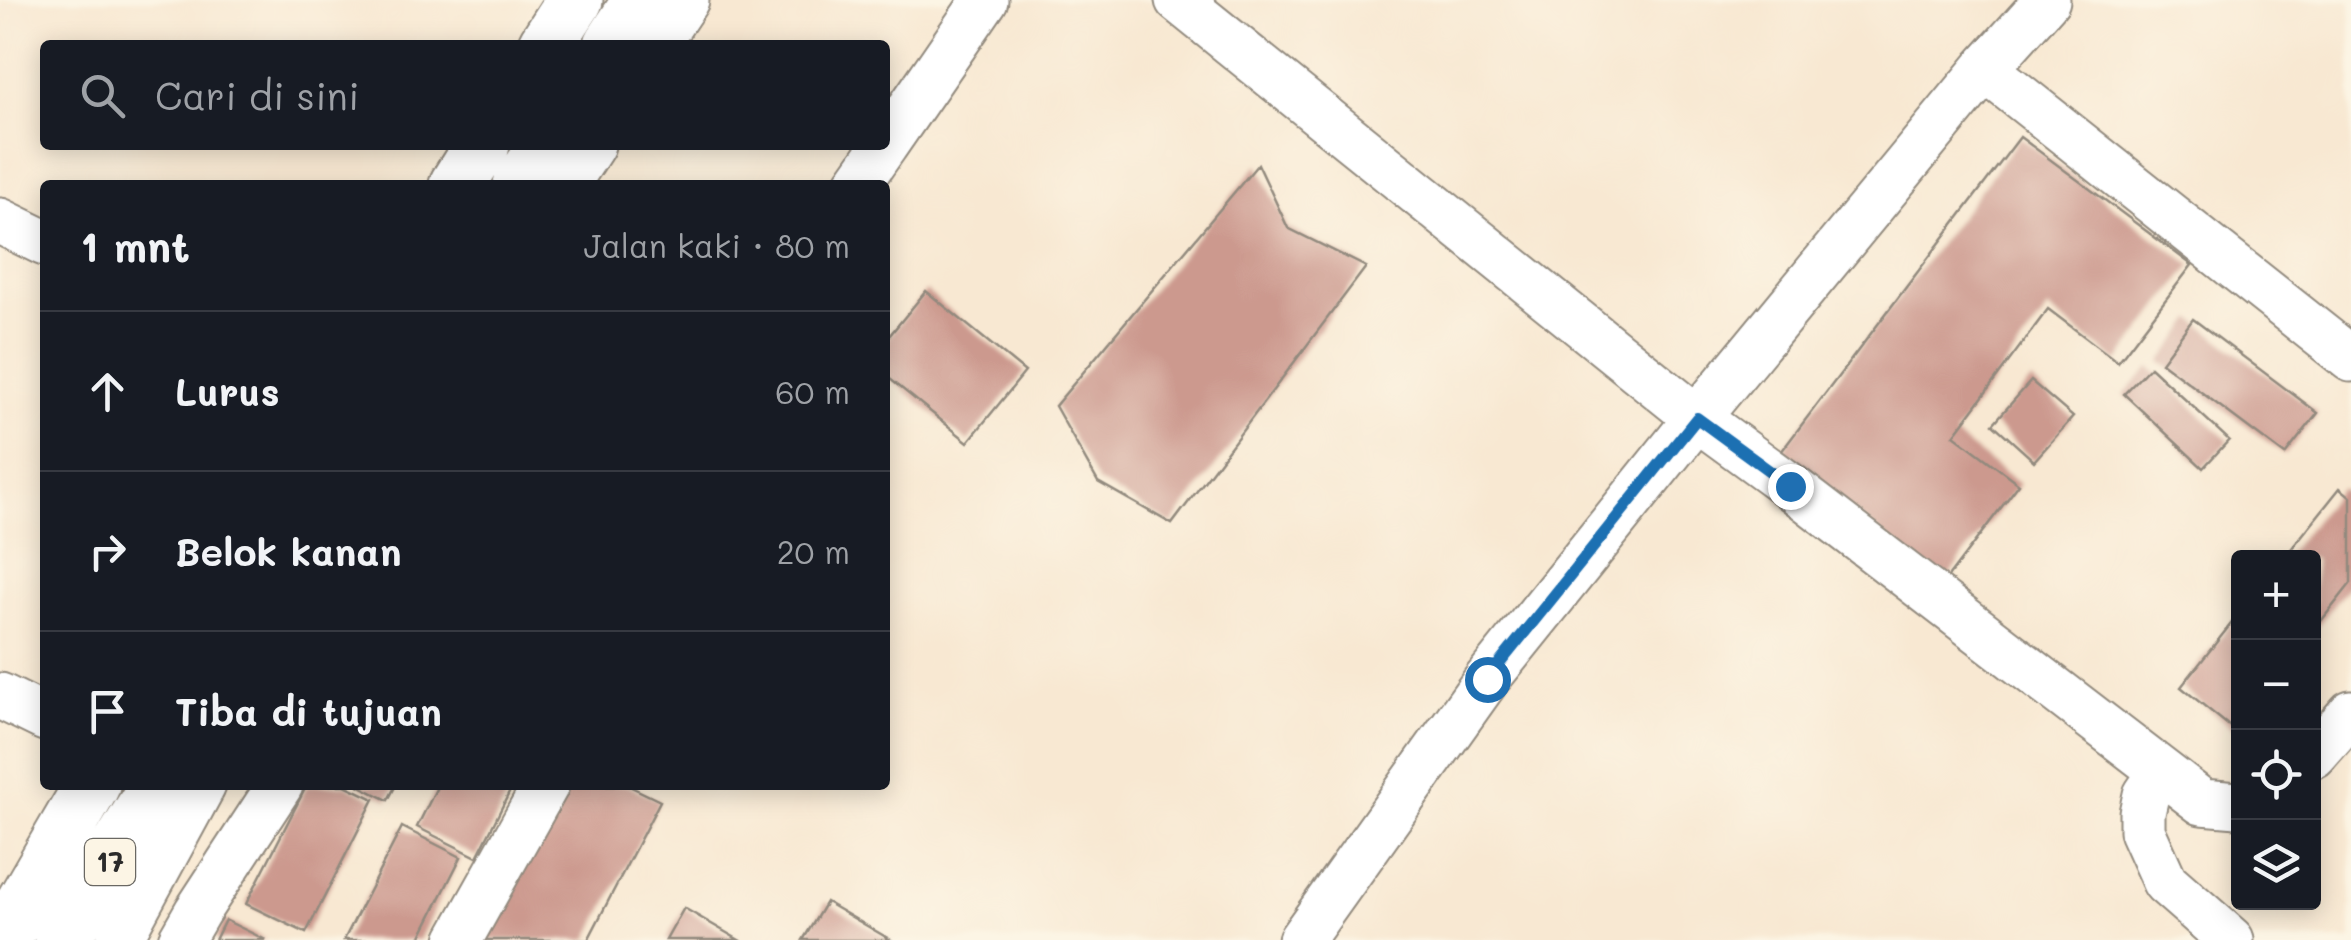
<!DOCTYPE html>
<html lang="id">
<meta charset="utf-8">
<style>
:root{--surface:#171b24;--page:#242831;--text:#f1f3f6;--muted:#9ea1a6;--line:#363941}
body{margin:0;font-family:Mali,sans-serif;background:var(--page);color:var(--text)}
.controls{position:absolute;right:30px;bottom:30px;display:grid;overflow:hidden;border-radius:10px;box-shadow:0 5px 25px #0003}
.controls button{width:90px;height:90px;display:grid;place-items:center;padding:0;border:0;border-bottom:2px solid var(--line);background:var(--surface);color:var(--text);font:50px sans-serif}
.stop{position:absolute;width:30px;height:30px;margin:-22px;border:8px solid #1f6fb2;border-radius:50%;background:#fff}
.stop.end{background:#1f6fb2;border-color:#fff;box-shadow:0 2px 10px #0008}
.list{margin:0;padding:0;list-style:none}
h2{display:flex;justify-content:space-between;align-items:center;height:130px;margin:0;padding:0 40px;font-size:42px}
h2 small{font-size:32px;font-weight:400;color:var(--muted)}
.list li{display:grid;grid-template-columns:65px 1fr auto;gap:30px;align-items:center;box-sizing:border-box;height:160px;padding:0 40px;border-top:2px solid var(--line)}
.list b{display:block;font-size:38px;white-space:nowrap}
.list em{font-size:32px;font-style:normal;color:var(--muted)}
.icon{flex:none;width:55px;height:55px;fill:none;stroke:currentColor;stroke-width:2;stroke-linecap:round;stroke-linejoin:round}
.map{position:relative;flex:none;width:2351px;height:940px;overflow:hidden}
.search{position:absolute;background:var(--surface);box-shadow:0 5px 25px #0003;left:40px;top:40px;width:850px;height:110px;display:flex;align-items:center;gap:25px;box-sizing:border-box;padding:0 35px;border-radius:10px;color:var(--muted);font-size:38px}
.panel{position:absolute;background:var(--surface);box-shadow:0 5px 25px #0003;left:40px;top:180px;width:850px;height:610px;border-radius:10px}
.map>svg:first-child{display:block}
.building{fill:#cc998e}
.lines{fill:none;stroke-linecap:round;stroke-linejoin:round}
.street-casing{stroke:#928a7e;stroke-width:49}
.highway-casing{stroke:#928a7e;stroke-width:59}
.street{stroke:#fff;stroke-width:45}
.highway{stroke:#fff;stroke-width:55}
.route{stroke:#1f6fb2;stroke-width:12}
.labels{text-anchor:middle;stroke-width:8;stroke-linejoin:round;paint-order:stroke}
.shield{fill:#fcf5e5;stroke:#6a6863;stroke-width:2.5}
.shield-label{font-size:28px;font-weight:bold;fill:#2b2b2b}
</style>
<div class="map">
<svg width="2351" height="940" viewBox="0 0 2351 940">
<rect width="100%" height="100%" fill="#fcf5e5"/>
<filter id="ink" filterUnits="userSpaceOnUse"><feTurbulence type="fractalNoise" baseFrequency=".01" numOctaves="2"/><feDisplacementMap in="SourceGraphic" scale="20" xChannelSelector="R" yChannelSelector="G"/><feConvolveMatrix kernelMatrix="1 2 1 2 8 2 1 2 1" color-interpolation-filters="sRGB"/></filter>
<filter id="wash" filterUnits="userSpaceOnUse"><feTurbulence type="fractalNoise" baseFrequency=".0048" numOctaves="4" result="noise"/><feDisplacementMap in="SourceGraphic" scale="40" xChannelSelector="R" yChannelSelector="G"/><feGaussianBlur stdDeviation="2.25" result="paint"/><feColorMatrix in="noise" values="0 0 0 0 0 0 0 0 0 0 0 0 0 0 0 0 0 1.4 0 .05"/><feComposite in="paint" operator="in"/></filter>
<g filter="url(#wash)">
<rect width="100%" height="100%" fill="#f8e8d2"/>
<g id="blocks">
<path class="building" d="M2020,137L2192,265L2118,362L2048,309L1954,435L2019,484L1945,581L1778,456Z
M1258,164L1288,228L1366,267L1172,524L1098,482L1055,406Z
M926,291L1025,372L968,442L885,375V341Z
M2193,319L2318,413L2285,455L2161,362Z
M2150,367L2229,440L2203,468L2124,394Z
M2031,381L2073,417L2034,461L1993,424Z
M2340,488L2351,497V583L2314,630V558H2284Z
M2238,615V724L2234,730L2181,687Z
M307,785H345L374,799L306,933L246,904Z
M358,785H396L388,800Z
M438,785H513L477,857L417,827Z
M564,785H627L660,801L588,940H484Z
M402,827L461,857L419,940H344Z
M826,902L891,940H803Z
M684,908L739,940H666Z
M225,920L266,940H215Z"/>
</g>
</g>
<g filter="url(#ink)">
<use href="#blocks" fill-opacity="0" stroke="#928a7e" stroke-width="2.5"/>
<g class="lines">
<g class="street-casing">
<path id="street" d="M1178,0L1697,418L1985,69L2047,0
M656,45L686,0
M1985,69L2351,359
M885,145L985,0
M566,185L592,145
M857,185L885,145
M0,221L45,243
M0,696L45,718
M2314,755L2351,713
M2161,773L2146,795L2142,813V831L2165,882L2231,940
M119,940L203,785
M181,940L197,912L280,785
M459,940L546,785
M1301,940L1487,679L1697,418L1790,486L2202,802L2238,805"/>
</g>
<g class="highway-casing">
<path id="highway" d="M546,45L575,0
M612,45L641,0
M457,185L482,145
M521,185L547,145
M2,940L92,785
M62,940L158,785"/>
</g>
<use href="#street" class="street"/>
<use href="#highway" class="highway"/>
</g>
</g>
<g class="lines" filter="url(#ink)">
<path class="route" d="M1487,679L1697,418L1790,486"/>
</g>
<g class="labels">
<rect class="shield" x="85" y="839" width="50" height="46" rx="8"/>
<g class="shield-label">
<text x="110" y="872">17</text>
</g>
</g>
</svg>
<div class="controls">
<button>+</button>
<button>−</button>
<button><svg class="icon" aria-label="locate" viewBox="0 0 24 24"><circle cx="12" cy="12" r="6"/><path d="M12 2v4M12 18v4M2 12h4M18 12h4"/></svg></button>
<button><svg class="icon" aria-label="layers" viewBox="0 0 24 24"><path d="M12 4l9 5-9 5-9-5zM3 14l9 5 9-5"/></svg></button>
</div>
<div class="stop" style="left:1487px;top:679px"></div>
<div class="stop end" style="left:1790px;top:486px"></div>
<div class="search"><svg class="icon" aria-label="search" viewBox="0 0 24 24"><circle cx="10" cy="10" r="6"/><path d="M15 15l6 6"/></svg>Cari di sini</div>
<section class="panel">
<h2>1 mnt<small>Jalan kaki · 80 m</small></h2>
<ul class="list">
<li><svg class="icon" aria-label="ahead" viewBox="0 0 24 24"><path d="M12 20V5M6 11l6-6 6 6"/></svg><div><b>Lurus</b></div><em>60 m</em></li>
<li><svg class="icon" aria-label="right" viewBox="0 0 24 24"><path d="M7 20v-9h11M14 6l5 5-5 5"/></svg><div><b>Belok kanan</b></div><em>20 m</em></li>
<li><svg class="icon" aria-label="arrive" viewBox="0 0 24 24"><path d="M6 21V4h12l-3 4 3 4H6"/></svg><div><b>Tiba di tujuan</b></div></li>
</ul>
</section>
</div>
